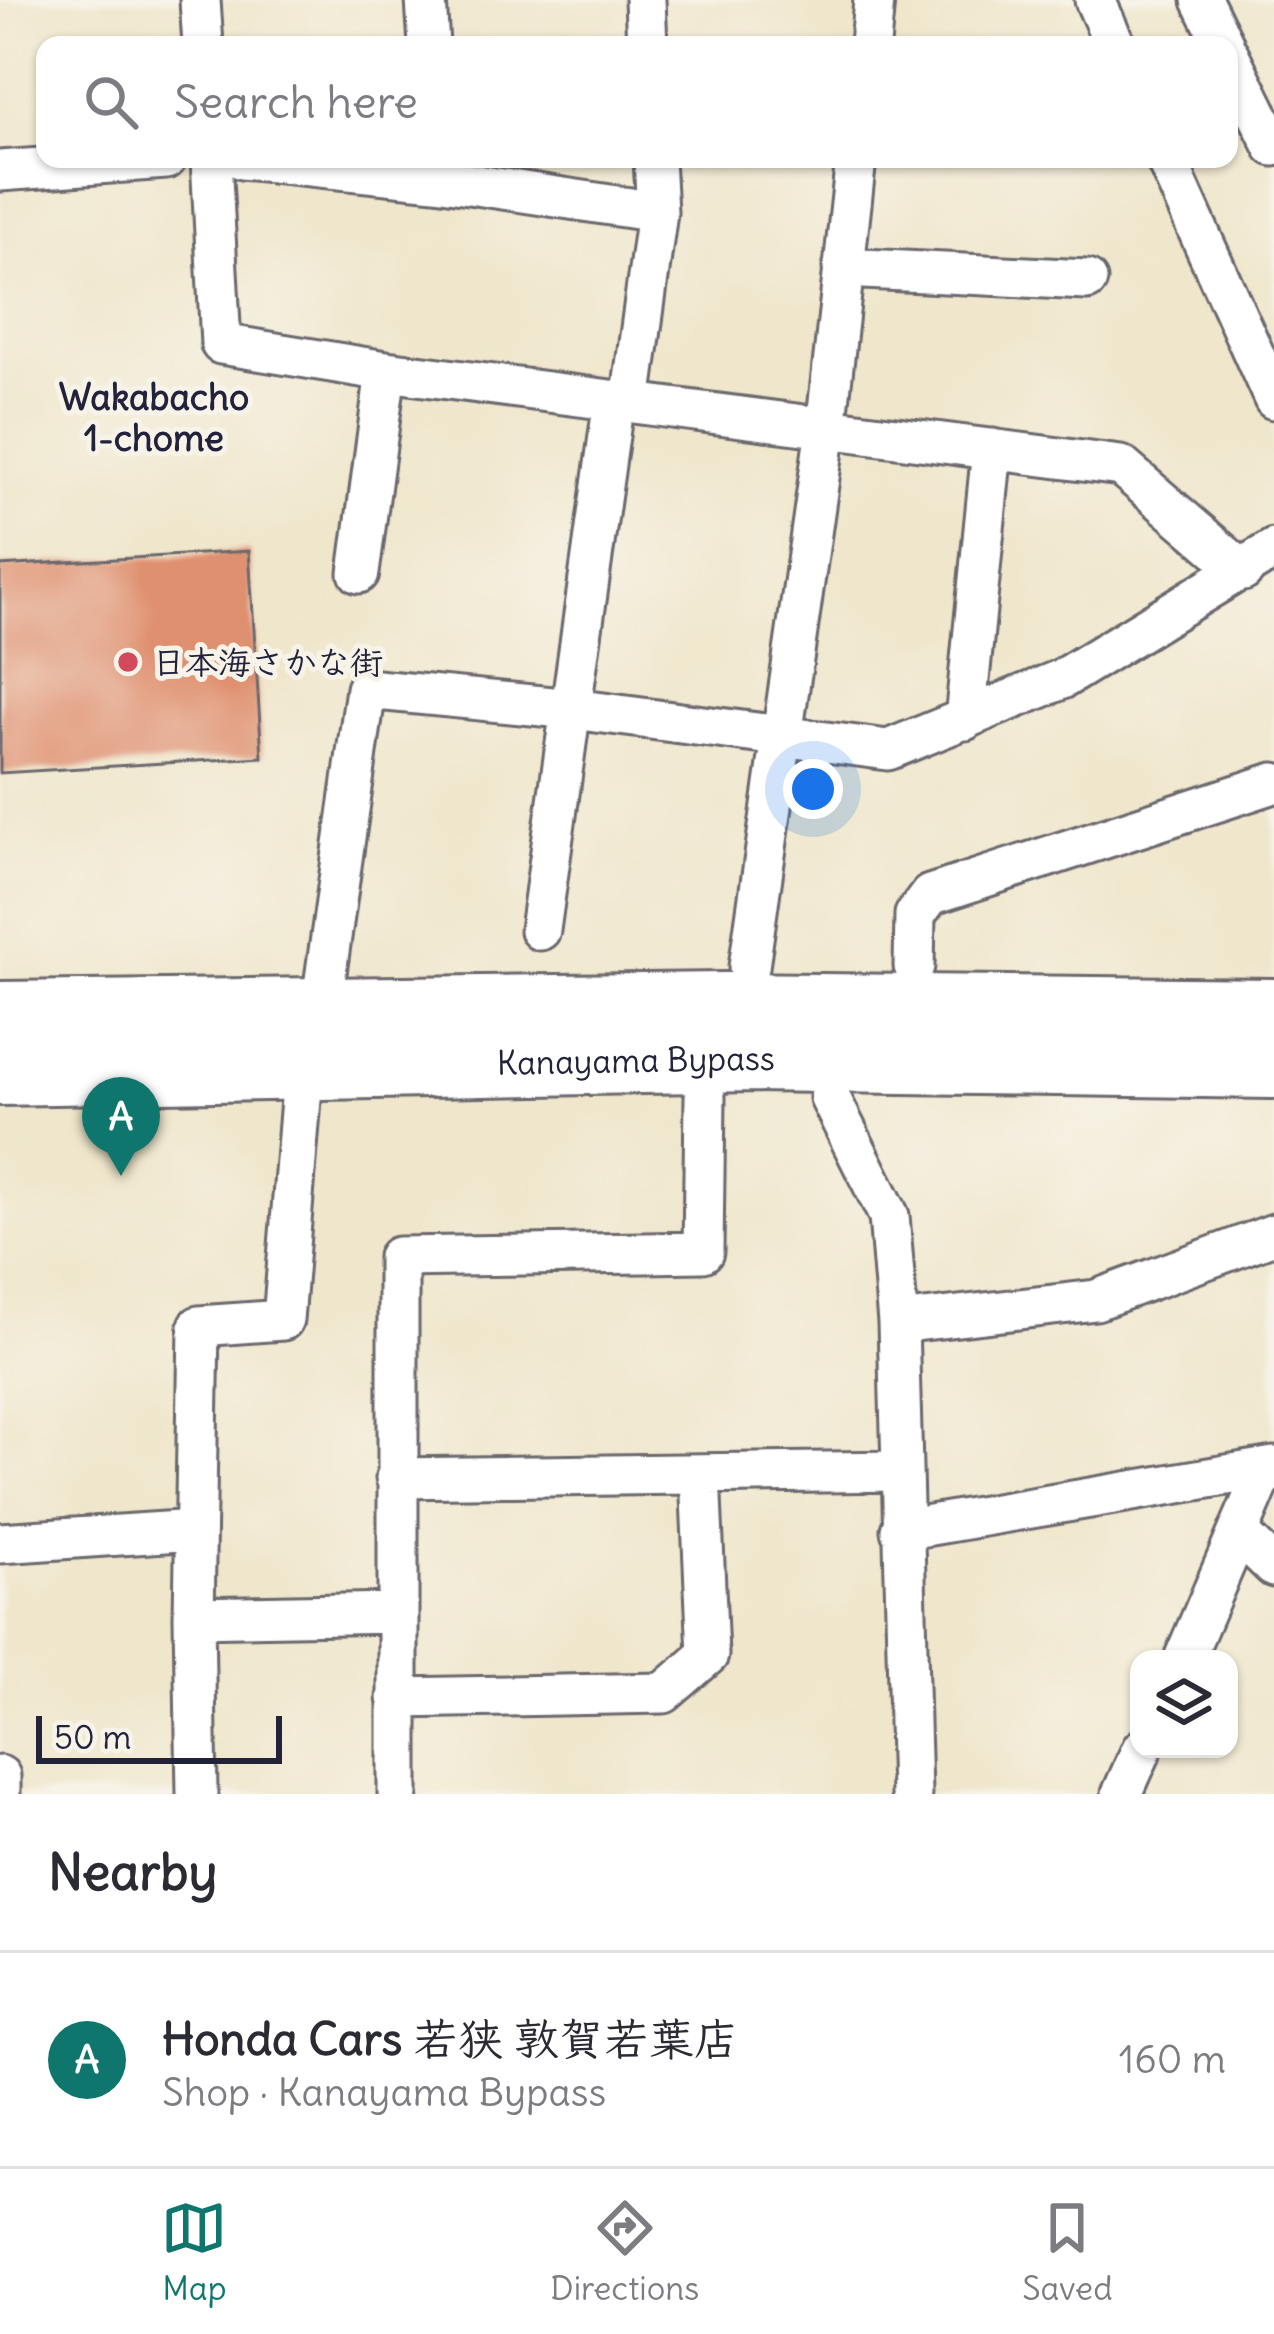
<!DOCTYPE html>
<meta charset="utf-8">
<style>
:root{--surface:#fff;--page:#f7f7f7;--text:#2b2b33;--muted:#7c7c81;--line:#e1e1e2;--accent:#0f766e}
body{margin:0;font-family:Delius,"Klee One",sans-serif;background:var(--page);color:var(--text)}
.controls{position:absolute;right:36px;bottom:36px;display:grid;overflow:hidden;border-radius:24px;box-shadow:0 3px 9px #0004}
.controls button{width:108px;height:108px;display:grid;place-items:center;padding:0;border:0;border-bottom:3px solid var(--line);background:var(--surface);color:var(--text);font:60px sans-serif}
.scale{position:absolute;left:36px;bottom:30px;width:246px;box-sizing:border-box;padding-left:12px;border:6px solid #22223b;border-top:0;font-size:33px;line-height:42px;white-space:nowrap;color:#22223b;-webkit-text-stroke:9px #f7f3e8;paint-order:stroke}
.you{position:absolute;left:813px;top:789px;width:42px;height:42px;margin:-30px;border:9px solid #fff;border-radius:50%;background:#1a73e8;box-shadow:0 0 0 18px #1a73e833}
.badge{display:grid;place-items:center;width:78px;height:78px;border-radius:50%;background:var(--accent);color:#fff;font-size:39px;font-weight:700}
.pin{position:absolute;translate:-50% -99px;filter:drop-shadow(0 3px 6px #0008)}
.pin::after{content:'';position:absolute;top:63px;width:42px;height:36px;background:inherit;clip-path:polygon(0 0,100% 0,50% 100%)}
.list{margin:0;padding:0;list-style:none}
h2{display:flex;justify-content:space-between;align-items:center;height:156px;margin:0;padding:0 48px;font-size:51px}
h2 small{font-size:39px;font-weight:400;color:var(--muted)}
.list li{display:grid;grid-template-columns:78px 1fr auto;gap:36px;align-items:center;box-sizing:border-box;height:216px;padding:0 48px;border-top:3px solid var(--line)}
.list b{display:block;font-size:45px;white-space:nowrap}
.list p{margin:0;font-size:39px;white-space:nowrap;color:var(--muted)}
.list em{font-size:39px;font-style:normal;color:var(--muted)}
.icon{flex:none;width:66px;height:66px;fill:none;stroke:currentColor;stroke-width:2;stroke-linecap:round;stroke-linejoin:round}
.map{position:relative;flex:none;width:1274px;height:1794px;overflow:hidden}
.search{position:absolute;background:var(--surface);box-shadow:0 3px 9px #0004;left:36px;right:36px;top:36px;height:132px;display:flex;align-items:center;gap:30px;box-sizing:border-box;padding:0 42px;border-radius:24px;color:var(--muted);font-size:45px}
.sheet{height:372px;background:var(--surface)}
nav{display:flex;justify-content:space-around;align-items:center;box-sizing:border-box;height:168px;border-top:3px solid var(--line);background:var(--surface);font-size:33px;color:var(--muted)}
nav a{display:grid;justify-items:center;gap:6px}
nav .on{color:var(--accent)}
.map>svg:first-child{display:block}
.building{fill:#df906f}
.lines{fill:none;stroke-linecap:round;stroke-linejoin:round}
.minor-casing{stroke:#6a676d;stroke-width:45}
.trunk-casing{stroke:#6a676d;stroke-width:72}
.minor{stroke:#fff;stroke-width:39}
.trunk{stroke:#fff;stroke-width:66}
.poi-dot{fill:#d1495b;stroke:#f7f3e8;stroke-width:4.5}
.labels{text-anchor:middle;stroke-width:10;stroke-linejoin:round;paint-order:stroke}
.poi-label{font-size:33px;font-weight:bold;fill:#22223b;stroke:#f7f3e8;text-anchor:start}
.street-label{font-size:33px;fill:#22223b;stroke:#f7f3e8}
.neighbourhood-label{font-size:36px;font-weight:bold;fill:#22223b;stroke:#f7f3e8}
</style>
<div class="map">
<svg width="1274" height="1794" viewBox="0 0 1274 1794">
<rect width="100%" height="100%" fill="#f7f3e8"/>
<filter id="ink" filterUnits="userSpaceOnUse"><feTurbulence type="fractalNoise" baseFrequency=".00833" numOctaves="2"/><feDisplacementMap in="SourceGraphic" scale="24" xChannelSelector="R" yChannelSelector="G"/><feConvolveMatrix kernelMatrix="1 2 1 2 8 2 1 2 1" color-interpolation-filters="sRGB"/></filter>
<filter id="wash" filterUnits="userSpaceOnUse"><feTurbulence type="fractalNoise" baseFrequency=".004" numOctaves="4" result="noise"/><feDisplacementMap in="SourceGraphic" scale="48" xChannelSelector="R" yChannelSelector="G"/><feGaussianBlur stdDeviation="2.7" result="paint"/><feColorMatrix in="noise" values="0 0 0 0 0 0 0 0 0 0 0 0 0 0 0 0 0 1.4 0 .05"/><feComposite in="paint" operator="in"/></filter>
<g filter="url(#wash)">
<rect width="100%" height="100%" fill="#efe6cb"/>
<g id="blocks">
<path class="building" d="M249,551L262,757L0,773V566Z"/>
</g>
</g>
<g filter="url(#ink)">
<use href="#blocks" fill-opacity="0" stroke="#6a676d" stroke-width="3"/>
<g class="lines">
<g class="minor-casing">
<path id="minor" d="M200,0L203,45
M426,0L429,45
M645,0L647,45
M1095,0L1115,45
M1202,0L1224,45
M870,45L874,0
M1229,55L1274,146
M211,159L221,344L386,371L1121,466L1243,571
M242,159L436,179L657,212
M1166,159L1274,399
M0,171L166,159
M843,268L1087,280
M631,402L657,212L654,159
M359,573L386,371
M965,720L992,449
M540,930L614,400
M914,966L915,915L930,895L1274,783
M749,967L826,429L856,159
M323,994L366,689L573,709L888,750L1062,679L1274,549
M830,1098L889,1216L898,1323L911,1794
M898,1323L1096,1300L1274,1234
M396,1478L900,1471
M901,1530L1274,1467
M1241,1535L1274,1567
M0,1543L195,1530
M194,1617L396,1613
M1184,1659L1265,1470
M397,1698L664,1693L708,1655L700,1474
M0,1776V1794
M197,1794L194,1617L199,1326L283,1320L302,1087
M398,1794V1257L703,1252L705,1097
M1122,1794L1142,1749"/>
</g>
<g class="trunk-casing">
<g id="trunk">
<path d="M0,1015L727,1006L1274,1012"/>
<path id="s1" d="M0,1072L753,1058L1274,1065"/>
</g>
</g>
<use href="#minor" class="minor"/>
<use href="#trunk" class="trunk"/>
</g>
</g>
<circle class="poi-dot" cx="128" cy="662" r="12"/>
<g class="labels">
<g class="poi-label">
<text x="152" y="674">日本海さかな街</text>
</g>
<g class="street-label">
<text dy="12" stroke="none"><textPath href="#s1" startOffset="636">Kanayama Bypass</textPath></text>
</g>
<g class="neighbourhood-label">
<text x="154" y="410">Wakabacho<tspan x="154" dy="41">1-chome</tspan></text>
</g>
</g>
</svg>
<div class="controls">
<button><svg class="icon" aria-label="layers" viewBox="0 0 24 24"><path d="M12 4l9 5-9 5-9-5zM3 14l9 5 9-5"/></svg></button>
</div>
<div class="scale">50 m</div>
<div class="you"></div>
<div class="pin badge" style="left:121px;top:1176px">A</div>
<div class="search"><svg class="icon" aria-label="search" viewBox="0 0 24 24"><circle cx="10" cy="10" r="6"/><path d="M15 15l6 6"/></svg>Search here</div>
</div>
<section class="sheet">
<h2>Nearby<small></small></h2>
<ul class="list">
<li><span class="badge">A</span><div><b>Honda Cars 若狭 敦賀若葉店</b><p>Shop · Kanayama Bypass</p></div><em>160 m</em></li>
</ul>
</section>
<nav>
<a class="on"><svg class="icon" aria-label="map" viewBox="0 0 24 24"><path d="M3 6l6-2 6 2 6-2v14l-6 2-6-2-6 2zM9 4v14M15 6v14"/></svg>Map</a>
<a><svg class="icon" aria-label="directions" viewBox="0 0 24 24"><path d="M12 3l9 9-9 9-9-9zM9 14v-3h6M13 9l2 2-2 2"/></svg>Directions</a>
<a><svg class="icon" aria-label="saved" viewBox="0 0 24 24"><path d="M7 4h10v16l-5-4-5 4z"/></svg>Saved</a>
</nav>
